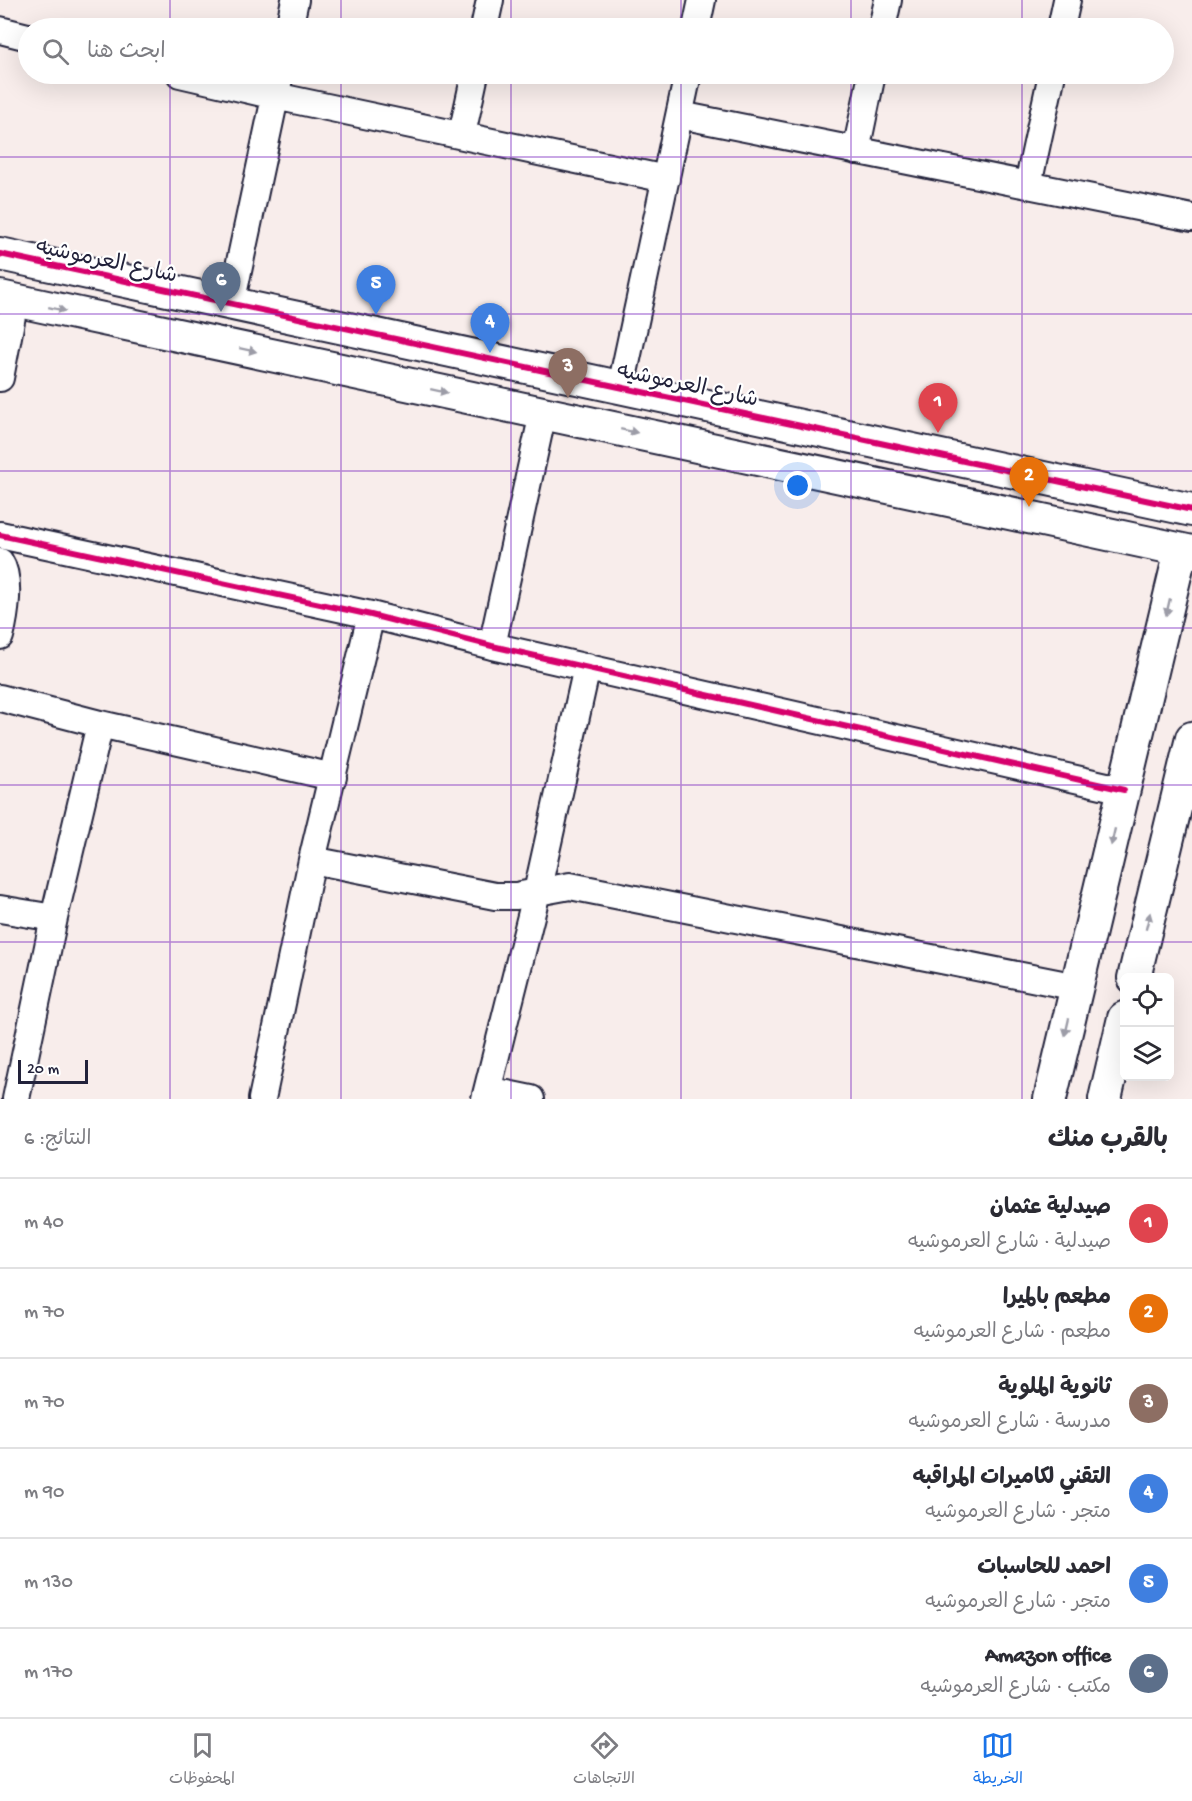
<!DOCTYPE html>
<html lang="ar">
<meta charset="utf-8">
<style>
:root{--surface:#fff;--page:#f2f2f3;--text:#2b2b33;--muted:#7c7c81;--line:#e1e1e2;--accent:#1a73e8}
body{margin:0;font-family:"Gochi Hand","Playpen Sans Arabic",sans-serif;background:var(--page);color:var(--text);direction:rtl}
.controls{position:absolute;right:18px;bottom:18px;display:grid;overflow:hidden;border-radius:9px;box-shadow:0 6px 24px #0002}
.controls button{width:54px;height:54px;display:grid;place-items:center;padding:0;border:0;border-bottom:2px solid var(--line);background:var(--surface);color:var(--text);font:30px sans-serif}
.scale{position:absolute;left:18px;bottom:15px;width:70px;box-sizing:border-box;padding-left:6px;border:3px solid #22223b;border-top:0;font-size:16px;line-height:21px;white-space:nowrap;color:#22223b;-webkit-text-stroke:4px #fff;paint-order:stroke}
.you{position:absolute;left:798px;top:486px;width:21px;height:21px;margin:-15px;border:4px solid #fff;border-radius:50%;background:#1a73e8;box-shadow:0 0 0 9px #1a73e833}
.badge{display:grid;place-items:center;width:39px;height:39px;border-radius:50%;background:var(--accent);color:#fff;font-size:20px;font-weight:700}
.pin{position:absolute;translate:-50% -50px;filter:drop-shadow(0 2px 3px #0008)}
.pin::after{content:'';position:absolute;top:32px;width:21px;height:18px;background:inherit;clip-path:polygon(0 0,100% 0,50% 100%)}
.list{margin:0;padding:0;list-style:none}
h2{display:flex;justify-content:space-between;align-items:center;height:78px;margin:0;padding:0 24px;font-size:26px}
h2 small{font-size:20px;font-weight:400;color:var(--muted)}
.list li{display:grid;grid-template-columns:39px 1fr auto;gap:18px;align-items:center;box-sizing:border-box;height:90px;padding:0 24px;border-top:2px solid var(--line)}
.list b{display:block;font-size:22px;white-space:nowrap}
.list p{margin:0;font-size:20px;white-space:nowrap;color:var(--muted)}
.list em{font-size:20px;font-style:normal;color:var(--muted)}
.icon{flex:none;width:33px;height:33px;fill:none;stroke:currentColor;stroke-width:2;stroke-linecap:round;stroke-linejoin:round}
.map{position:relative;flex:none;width:1192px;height:1099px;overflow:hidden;direction:ltr}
.search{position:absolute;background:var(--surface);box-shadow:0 6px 24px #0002;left:18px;right:18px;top:18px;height:66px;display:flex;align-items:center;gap:15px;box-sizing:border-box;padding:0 21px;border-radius:33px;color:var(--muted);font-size:22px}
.sheet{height:618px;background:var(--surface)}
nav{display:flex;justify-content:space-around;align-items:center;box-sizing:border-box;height:84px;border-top:2px solid var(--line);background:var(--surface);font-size:16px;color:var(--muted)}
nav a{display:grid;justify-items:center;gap:3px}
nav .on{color:var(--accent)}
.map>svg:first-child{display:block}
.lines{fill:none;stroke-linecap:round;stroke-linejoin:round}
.minor-casing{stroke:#22223b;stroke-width:30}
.tertiary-casing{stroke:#22223b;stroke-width:36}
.minor{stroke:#fff;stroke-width:26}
.tertiary{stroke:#fff;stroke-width:32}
.cycleway-casing{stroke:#fff;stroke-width:10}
.cycleway{stroke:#d6006c;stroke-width:6}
.oneway{fill:#9c9ca7}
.grid{fill:none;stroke:#7b2cbf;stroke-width:1.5;stroke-opacity:0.55}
.labels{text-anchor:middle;stroke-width:4.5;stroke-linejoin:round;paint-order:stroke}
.street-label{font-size:22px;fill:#22223b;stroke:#fff}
</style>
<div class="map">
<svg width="1192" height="1099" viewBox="0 0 1192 1099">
<rect width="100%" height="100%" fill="#f8edeb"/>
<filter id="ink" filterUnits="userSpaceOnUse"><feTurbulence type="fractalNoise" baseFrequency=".0167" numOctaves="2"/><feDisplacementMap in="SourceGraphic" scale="12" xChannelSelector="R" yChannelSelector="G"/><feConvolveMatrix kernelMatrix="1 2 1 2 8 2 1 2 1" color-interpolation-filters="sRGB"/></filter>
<g filter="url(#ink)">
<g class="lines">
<g class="minor-casing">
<path id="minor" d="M289,28L295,0
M484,28L490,0
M696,28L702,0
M882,28L888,0
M1061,28L1067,0
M0,30L28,37
M180,74L275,96L666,179
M680,115L1192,218
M462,134L475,74
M856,151L872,74
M1028,185L1052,74
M231,304L280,74
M0,378L15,300
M621,387L688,74
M0,535L371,615L492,646L1124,790
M0,562C11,579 5,617 0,636
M492,646L543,413
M0,698L100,724L333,777
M312,860L495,896H516L570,886L1077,987
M0,909L54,918L100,724
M488,1090L531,1099
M16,1099L54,918
M262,1099L312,860L371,615
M485,1099L537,892L587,667"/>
</g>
<g class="tertiary-casing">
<path id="tertiary" d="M0,254L1192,510
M0,297L1192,552
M1134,978L1192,738
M1050,1099L1181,550
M1105,1099L1124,1018"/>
</g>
<use href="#minor" class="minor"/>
<use href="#tertiary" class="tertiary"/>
<g class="cycleway-casing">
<path id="cycleway" d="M0,254L1192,510
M0,535L371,615L492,646L1124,790"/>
</g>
<use href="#cycleway" class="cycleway"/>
</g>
<defs><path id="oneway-solid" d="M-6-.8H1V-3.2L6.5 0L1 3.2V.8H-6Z" transform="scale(1.5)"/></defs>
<g class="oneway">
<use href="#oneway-solid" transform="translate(57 309) rotate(12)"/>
<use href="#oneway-solid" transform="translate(248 350) rotate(12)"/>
<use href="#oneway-solid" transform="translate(439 391) rotate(12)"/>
<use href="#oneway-solid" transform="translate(629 431) rotate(12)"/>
<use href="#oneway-solid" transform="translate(1168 607) rotate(103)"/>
<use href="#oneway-solid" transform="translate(1113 837) rotate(103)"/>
<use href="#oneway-solid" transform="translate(1148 921) rotate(-76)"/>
<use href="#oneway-solid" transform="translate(1067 1027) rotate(103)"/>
</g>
</g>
<path class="grid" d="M170,0V28M341,0V28M511,0V28M681,0V28M851,0V28M1022,0V28M170,74V1099M341,74V1099M511,74V1099M681,74V1099M851,74V1099M1022,74V1099M0,157H1192M0,314H1192M0,471H1192M0,628H1192M0,785H1192M0,942H1192"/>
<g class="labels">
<g class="street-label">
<text transform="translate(107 259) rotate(12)" y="8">شارع العرموشيه</text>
<text transform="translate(688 383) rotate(12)" y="8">شارع العرموشيه</text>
</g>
</g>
</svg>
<div class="controls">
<button><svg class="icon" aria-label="locate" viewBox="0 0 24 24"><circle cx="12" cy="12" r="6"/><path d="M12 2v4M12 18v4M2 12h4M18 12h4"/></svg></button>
<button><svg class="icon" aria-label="layers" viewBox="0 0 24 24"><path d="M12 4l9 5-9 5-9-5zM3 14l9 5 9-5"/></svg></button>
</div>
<div class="scale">20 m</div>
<div class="you"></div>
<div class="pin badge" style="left:938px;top:433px;background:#e0444e">1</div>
<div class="pin badge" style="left:1029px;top:507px;background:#e8710a">2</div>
<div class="pin badge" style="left:568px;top:398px;background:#8d6e63">3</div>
<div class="pin badge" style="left:490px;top:353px;background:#3f7fe0">4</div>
<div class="pin badge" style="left:376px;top:315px;background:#3f7fe0">5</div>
<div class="pin badge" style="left:221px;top:312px;background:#5c6f8a">6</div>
<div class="search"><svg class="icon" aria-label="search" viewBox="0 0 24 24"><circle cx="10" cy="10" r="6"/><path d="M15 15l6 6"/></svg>ابحث هنا</div>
</div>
<section class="sheet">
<h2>بالقرب منك<small>النتائج: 6</small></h2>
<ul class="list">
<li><span class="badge" style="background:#e0444e">1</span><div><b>صيدلية عثمان</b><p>صيدلية · شارع العرموشيه</p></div><em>40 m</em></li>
<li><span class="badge" style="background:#e8710a">2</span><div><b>مطعم بالميرا</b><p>مطعم · شارع العرموشيه</p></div><em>70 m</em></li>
<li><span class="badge" style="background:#8d6e63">3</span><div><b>ثانوية الملوية</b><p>مدرسة · شارع العرموشيه</p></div><em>70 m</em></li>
<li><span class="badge" style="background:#3f7fe0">4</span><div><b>التقني لكاميرات المراقبه</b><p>متجر · شارع العرموشيه</p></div><em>90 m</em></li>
<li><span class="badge" style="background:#3f7fe0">5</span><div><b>احمد للحاسبات</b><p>متجر · شارع العرموشيه</p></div><em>130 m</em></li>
<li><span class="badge" style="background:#5c6f8a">6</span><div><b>Amazon office</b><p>مكتب · شارع العرموشيه</p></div><em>170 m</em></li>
</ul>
</section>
<nav>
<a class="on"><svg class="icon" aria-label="map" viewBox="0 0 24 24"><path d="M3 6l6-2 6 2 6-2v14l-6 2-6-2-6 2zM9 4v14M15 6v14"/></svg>الخريطة</a>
<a><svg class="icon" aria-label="directions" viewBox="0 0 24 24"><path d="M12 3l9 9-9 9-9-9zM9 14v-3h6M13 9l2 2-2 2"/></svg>الاتجاهات</a>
<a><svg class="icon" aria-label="saved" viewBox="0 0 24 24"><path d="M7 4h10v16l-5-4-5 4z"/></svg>المحفوظات</a>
</nav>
